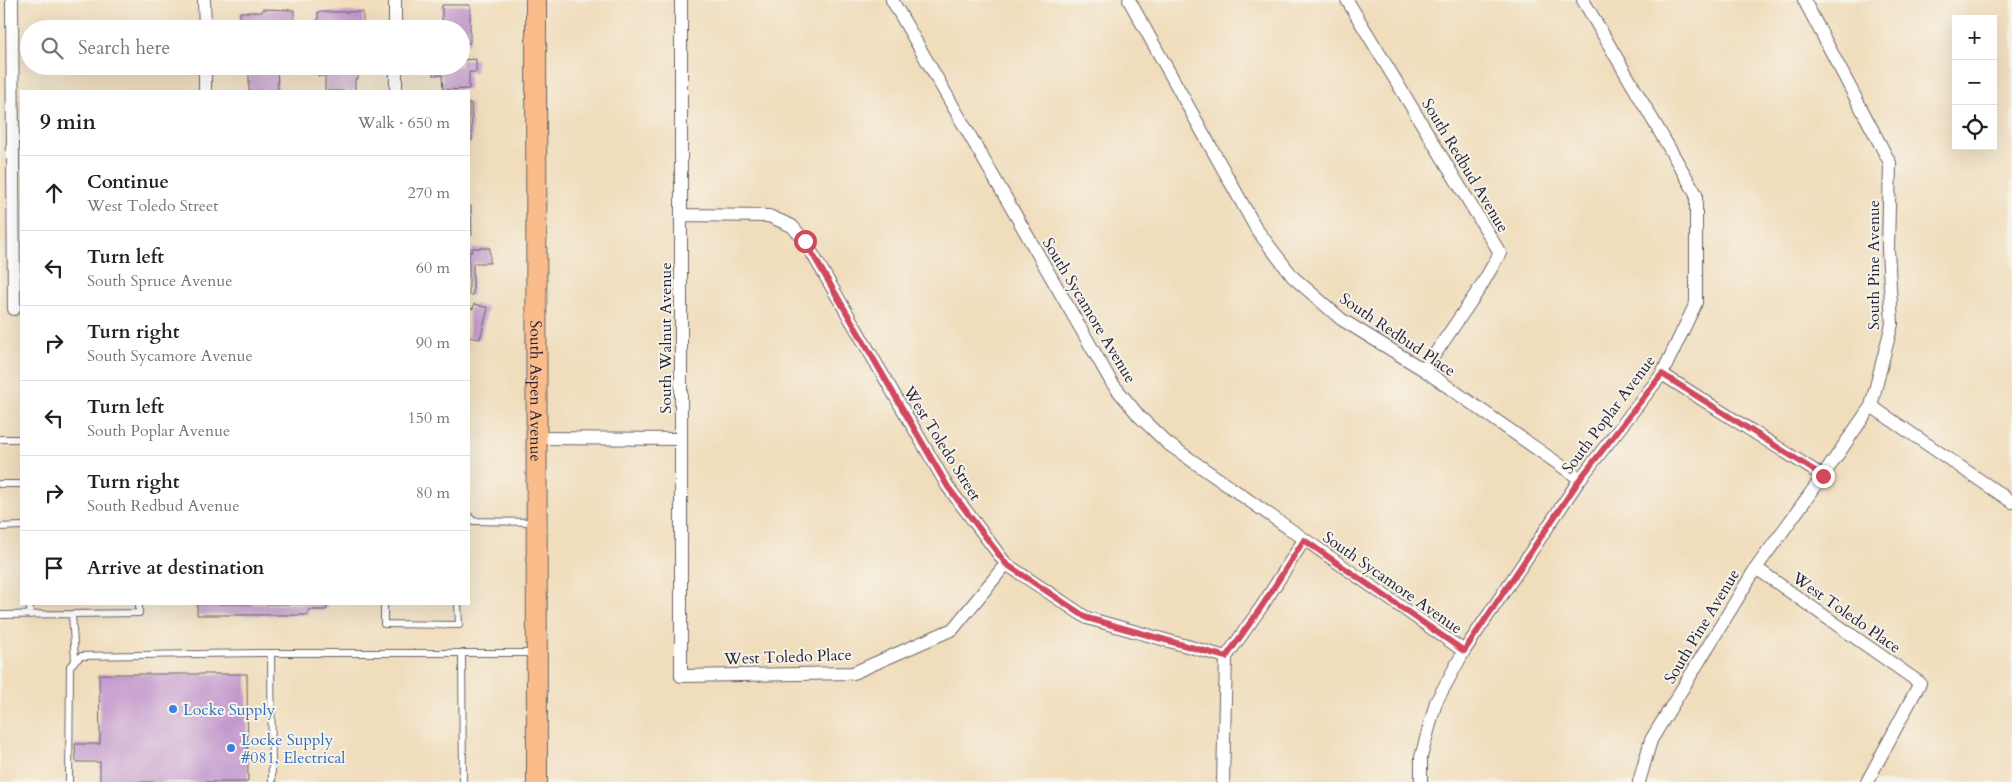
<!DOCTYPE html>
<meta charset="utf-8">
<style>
:root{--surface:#fff;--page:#f6f6f6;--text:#202124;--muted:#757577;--line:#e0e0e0}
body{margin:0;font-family:Cardo,serif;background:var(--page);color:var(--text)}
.controls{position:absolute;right:15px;top:15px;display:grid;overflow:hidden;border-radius:0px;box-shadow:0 5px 20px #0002}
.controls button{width:45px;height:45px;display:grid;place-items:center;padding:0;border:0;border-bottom:1px solid var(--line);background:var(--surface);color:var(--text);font:25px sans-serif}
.stop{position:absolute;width:15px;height:15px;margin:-11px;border:4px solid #d1495b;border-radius:50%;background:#fff}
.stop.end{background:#d1495b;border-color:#fff;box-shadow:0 1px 5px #0008}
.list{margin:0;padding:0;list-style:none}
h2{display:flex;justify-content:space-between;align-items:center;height:65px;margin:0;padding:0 20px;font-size:21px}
h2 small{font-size:16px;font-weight:400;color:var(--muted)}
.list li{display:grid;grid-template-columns:32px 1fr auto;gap:15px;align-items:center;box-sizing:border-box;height:75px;padding:0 20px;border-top:1px solid var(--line)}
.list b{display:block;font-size:19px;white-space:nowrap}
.list p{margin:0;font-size:16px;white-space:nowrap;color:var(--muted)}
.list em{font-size:16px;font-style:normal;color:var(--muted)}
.icon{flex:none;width:28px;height:28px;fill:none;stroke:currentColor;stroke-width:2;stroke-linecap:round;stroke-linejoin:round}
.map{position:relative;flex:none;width:2012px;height:782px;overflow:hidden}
.search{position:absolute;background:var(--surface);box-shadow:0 5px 20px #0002;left:20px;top:20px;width:450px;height:55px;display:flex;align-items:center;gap:12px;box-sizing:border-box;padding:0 18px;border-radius:28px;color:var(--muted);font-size:19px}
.panel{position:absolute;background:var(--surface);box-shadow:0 5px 20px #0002;left:20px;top:90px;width:450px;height:515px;border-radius:0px}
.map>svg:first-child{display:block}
.building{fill:#c398ce}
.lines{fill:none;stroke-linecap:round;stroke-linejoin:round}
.service-casing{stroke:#6a6368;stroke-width:8}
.minor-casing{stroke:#6a6368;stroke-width:14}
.primary-casing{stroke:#6a6368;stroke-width:22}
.service{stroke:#fff;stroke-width:6}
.minor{stroke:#fff;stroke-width:12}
.primary{stroke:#f9bc8a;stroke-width:20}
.route{stroke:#d1495b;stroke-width:6}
.shop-dot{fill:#3f7fe0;stroke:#f7f3e8;stroke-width:2}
.labels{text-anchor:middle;stroke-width:4;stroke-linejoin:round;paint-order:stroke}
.street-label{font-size:16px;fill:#22223b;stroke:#f7f3e8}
.shop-label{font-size:16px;fill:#366cbe;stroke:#f7f3e8;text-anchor:start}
</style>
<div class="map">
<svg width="2012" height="782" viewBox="0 0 2012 782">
<rect width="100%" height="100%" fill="#f7f3e8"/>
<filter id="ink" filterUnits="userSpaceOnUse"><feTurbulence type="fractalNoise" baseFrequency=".02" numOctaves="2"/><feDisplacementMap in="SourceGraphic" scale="10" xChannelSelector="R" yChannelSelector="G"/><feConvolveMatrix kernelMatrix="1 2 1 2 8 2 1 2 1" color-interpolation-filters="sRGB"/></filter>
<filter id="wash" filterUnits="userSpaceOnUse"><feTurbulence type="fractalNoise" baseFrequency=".0096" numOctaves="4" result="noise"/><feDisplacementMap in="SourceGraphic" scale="20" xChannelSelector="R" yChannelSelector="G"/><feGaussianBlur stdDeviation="1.12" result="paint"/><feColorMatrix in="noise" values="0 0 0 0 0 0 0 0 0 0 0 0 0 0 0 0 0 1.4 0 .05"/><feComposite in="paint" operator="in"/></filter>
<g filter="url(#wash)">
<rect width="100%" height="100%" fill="#f0ddbc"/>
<g id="blocks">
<path class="building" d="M442,5H470V43H461V29H433V27H442Z
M262,9L294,10V29H240V12H262Z
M318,12H363V29H318Z
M476,59V72H469V89L443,90L442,75H433V66H461V60Z
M240,66H277L278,91H249V73H241Z
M318,66H365V74H358V79H355V91H325V76H318Z
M469,103H471L472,141H469Z
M469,206H471L472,235H469Z
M472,248H490V263H473V295H469V252H472Z
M474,304L488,308L480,339L469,337V307L473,309Z
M197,604H328L326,610H308V615H197Z
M99,674H247L248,782H100V762H76L75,744H100Z"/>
</g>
</g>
<g filter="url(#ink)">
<use href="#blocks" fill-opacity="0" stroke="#6a6368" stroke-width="1"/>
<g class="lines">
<g class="service-casing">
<path id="service" d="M0,439H21
M0,484H21
M469,516L473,521L535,522
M0,527L21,526
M30,604V615
M384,604V624L459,625L458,604
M72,614L139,613V604
M0,615L72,614L75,661
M271,653L272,782
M462,653L463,782
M69,782L70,666L81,656L259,653H534"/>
</g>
<g class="minor-casing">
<path id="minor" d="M12,0L14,309
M204,0L205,29
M395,0V29
M681,0V676L853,673L953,629L1006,564
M892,0L1112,383L1139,416L1167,443L1464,651
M1129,0L1257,230L1293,277L1341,319L1424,370L1580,479
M1347,0L1500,253L1480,288L1424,370
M205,66V91
M396,66V91
M681,215L769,216L792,226L805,241L948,487L1006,564L1087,618L1226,657
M1662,374L1823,476
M1871,406L2012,502
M536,438L681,439
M1756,568L1920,683L1867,782
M1223,782L1226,657L1262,606L1304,540
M1421,782V757L1436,702L1464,651L1580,479L1662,374L1696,303V194L1583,0
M1639,782L1651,740L1756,568L1823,476L1871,406L1892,324L1888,249L1890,163L1804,0"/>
</g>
<g class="primary-casing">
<g id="primary">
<path id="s1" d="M536,0L537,782"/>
</g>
</g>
<use href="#service" class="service"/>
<use href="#minor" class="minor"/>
<use href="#primary" class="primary"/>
</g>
</g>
<g class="lines" filter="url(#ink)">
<path class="route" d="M805,241L948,487L1006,564L1087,618L1226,657L1262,606L1304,540L1464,651L1580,479L1662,374L1823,476"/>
</g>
<g class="shop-dot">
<circle cx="173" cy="709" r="5"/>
<circle cx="231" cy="748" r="5"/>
</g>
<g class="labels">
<g class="street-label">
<text transform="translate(1466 165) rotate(59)" y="6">South Redbud Avenue</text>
<text transform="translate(1873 265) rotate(-90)" y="6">South Pine Avenue</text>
<text transform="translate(1090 310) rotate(59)" y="6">South Sycamore Avenue</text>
<text transform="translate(1398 334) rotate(34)" y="6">South Redbud Place</text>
<text transform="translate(665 338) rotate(-90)" y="6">South Walnut Avenue</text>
<text dy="6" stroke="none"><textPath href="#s1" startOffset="391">South Aspen Avenue</textPath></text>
<text transform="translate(1608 414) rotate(-53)" y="6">South Poplar Avenue</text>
<text transform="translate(943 443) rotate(58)" y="6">West Toledo Street</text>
<text transform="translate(1393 582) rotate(35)" y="6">South Sycamore Avenue</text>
<text transform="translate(1847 612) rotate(35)" y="6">West Toledo Place</text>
<text transform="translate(1701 626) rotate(-59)" y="6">South Pine Avenue</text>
<text transform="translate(788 656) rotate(-2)" y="6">West Toledo Place</text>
</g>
<g class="shop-label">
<text x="183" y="715">Locke Supply</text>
<text x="241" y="745">Locke Supply<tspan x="241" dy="18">#081, Electrical</tspan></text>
</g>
</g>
</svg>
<div class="controls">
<button>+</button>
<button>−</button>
<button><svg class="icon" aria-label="locate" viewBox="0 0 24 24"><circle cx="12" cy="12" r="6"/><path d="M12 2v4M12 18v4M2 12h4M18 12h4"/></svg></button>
</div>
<div class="stop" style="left:805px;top:241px"></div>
<div class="stop end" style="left:1823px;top:476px"></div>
<div class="search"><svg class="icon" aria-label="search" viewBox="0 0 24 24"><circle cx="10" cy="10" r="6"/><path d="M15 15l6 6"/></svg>Search here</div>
<section class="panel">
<h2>9 min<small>Walk · 650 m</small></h2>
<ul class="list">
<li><svg class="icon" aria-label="ahead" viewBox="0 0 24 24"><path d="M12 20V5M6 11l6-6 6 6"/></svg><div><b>Continue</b><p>West Toledo Street</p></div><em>270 m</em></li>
<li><svg class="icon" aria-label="left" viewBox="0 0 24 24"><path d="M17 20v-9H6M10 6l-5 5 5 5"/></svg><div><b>Turn left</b><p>South Spruce Avenue</p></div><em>60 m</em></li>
<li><svg class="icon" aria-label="right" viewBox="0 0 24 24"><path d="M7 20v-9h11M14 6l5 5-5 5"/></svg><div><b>Turn right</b><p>South Sycamore Avenue</p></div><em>90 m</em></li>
<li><svg class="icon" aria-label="left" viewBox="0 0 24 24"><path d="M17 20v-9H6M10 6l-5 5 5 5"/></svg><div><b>Turn left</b><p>South Poplar Avenue</p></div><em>150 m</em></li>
<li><svg class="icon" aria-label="right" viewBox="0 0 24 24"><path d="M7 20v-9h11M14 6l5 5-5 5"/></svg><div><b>Turn right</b><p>South Redbud Avenue</p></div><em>80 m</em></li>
<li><svg class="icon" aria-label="arrive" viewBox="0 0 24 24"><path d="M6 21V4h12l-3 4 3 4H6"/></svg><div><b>Arrive at destination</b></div></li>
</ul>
</section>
</div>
